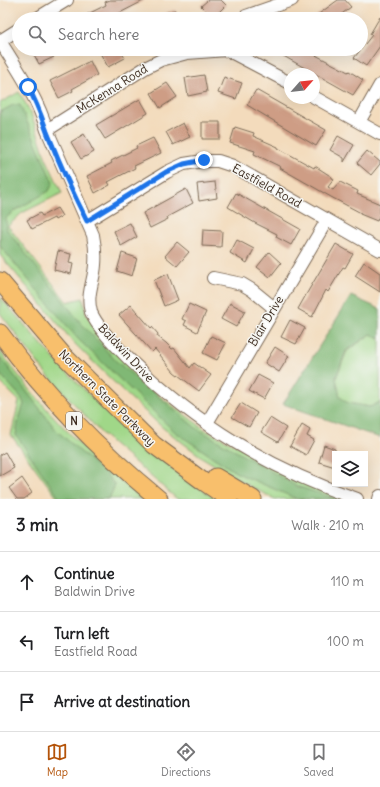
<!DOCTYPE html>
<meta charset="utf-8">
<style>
:root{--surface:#fff;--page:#f6f6f6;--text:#202124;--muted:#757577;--line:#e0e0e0;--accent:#b45309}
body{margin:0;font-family:Delius,sans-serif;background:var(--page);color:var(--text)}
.controls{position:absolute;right:12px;bottom:12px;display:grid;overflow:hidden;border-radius:0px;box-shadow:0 4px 16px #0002}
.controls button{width:36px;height:36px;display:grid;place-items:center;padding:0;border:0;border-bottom:1px solid var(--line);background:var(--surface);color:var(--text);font:20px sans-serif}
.compass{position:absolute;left:284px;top:68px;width:36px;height:36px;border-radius:50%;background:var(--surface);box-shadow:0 4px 16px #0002;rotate:63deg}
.stop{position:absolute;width:12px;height:12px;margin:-9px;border:3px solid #1a73e8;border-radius:50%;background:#fff}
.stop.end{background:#1a73e8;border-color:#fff;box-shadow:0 1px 4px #0008}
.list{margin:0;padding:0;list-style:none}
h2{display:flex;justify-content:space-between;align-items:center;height:52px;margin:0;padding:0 16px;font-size:17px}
h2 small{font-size:13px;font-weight:400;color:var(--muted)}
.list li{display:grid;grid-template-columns:26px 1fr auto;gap:12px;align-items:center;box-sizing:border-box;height:60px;padding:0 16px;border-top:1px solid var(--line)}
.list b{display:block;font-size:15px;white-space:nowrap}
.list p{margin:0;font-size:13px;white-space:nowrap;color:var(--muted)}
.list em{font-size:13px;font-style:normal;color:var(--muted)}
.icon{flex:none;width:22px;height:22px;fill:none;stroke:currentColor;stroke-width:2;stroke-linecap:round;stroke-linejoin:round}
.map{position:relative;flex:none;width:380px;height:499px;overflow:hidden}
.search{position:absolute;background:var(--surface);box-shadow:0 4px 16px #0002;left:12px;right:12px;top:12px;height:44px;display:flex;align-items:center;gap:10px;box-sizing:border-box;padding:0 14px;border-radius:22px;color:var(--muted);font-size:15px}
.sheet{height:232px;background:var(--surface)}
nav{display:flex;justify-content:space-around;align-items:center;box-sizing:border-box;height:56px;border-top:1px solid var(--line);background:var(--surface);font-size:11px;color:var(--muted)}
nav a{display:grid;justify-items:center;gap:2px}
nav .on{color:var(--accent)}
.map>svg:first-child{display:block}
.green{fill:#a0d788;stroke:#6e8053}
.forest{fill:#80b874;stroke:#5e7149}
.building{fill:#ce9d85}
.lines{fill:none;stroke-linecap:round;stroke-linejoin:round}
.minor-casing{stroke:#7b6855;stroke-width:14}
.highway-casing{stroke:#7b6855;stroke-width:19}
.minor{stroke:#fff;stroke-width:12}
.highway{stroke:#f8bf6c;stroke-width:17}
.route{stroke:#1a73e8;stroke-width:5}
.labels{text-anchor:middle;stroke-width:3;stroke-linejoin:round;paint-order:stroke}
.shield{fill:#f6f6f2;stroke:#73675e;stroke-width:1}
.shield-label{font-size:11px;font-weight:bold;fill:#3b2a1e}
.street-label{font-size:12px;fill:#3b2a1e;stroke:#f6f6f2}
</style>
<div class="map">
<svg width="380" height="499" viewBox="0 0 380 499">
<rect width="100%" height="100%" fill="#f6f6f2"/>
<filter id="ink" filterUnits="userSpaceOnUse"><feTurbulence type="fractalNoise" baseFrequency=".025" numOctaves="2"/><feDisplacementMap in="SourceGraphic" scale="8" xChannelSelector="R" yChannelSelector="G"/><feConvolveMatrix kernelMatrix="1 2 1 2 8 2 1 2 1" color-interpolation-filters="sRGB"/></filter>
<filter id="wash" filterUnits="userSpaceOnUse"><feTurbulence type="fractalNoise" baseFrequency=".012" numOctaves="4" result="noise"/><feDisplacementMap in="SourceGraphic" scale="16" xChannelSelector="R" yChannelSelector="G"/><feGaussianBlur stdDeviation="0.9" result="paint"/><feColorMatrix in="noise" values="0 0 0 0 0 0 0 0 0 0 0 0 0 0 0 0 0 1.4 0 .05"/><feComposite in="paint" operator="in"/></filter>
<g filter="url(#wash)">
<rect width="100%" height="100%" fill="#f3dbbc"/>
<path class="green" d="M19,92L31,113L45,156L62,193L22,213L8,226L67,302L83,298L86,314L99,335L161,397L207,431L345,499H275L251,487L203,458L163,428L123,391L75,344L0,255V103Z
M0,297L58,363L116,422L191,482L216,499H177L102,434L44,371L0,313Z
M371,334L380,339V402L370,407L348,403L340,397L336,378L347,351Z
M0,351C40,406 89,457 143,499H58L11,435L19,401L0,382Z"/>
<path class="forest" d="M13,105H20L53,183L49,191L14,211L6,218L7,230L80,322L117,362L196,428L296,486L337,499H297L237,473L175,432L78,339L0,246V112Z
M351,296L380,309V339L371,334L346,351L336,378L340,397L348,403L370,407L380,402V438L283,404Z
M0,357L57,431L106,474L115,485L109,499H60L16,435L18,422L24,404L21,397L0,374Z"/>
<g id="blocks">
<path class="building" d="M110,0H145L108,19H78L106,5L105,2Z
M208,0H221L226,5L213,18L201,6Z
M338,0H345L351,7L335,19H312Z
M175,10L178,19H167L165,13Z
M380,17V46L366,66L354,58L372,35L370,34Z
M31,49H50L54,57L39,64Z
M106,49H119L125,58L108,67L100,53Z
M271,49H304L348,72L349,71L363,80L353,95Z
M90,61L97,75L72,89L73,91L59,98L50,81Z
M204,75L207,92L188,96L185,78Z
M224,77L242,83L236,99L218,93Z
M167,83L177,97L160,108L151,93Z
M256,90L326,130L316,146L247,105Z
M140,99L148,113L105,139L96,125Z
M202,122H220V139H202Z
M183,123L190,137L173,145L166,132Z
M235,127L254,133L253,136L278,147V148L314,168L315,166L332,177V178L334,179L328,187L333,190L340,182L358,191L357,194L380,204V214L377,221L360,214L361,213L331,197L280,168L281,167L254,154L255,151L230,143Z
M84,134L94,152L81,159L71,142Z
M338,136L354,145L344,162V158L330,150Z
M153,138L161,153L134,166L135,168L108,182L110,185L95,193L87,176L112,163L111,161L137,148L136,146Z
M367,151L380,162V164L371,175L357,163Z
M215,182L217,198L199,201L197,184Z
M186,189L193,203L167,217L168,219L150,228L143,213Z
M236,193L300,229L291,245L276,237L277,234L255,223L228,207Z
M57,208L62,216L55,220L54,218L32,229L27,220L40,213L42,216Z
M130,223L137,237L121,246L114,231Z
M203,230L222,231L221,247L202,246Z
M237,240L254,249L247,263L230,253Z
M177,242L189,252L177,266L165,256Z
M336,244L353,254L345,268L343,267L328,292L326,290L312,317L298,309L307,293Z
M58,251L71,254L69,263L73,264L71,274L54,270Z
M269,252L281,263L270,277L257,267Z
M122,253L137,258L132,276L117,271Z
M364,262L380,273V292L355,276Z
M168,274L178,300L164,306L154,280Z
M230,303L245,311L236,327L221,319Z
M189,304L206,312L197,332L184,325L186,321L182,319Z
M131,305L151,328L152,327L158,334L157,336L166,343L172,349L174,348L190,368L194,363L211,375L199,391L174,372L155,349L152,352L119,315Z
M290,320L305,328L296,344L281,337Z
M211,336L226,343L217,360L203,353Z
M275,347L289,356L279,372L265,363Z
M258,375L273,383L264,399L249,391Z
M241,403L257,413L249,427L232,417Z
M270,418L286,428L278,442L261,432Z
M302,425L310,430L307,436L314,440L306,455L290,446Z
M324,445L335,449V467L319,462Z
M5,452L14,468L0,476V455Z
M22,478L32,493L24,499H17L9,488Z"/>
</g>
</g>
<g filter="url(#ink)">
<use href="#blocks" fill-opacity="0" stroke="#7b6855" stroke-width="1"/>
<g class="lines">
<g class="minor-casing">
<path id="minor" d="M36,19L67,0
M243,19L246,16L292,0
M19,29L0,41C18,70 37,97 47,130L93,235C95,245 96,254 95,265C94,281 86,295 91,312C97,328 119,349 131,361C198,425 269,469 357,499
M227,50L290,83
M314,97L380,134
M359,122L380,85
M47,130L145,68L161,60L187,53L227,50
M87,221L167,172L184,164L203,161H218L233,166L380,250
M213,278L242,284L252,290L274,308
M207,423L327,220
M379,499L380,496"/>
</g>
<g class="highway-casing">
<path id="highway" d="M0,281L64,356L154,445L204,482L229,499
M0,333C47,397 98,449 159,499
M216,477L253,499"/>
</g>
<use href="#minor" class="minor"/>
<use href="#highway" class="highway"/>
</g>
</g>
<g class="lines" filter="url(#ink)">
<path class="route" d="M28,87C37,103 41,115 47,132C59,162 72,192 87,221L166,172L184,164L204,160"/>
</g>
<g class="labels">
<rect class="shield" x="66" y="412" width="16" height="18" rx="3"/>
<g class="shield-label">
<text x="74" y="425">N</text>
</g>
<g class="street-label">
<text transform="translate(112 89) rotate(-32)" y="4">McKenna Road</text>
<text transform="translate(267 186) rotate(29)" y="4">Eastfield Road</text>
<text transform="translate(266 321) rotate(-59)" y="4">Blair Drive</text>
<text transform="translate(126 353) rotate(47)" y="4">Baldwin Drive</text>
<text transform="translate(107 398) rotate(45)" y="4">Northern State Parkway</text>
</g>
</g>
</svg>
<div class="controls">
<button><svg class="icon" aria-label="layers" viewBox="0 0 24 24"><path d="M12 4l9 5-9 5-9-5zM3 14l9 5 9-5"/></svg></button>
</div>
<svg class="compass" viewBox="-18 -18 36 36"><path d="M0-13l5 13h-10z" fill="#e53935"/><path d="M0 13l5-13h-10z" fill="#757577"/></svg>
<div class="stop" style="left:28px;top:87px"></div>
<div class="stop end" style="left:204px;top:160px"></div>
<div class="search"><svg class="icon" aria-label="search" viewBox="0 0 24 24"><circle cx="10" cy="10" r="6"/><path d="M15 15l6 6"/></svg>Search here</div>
</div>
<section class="sheet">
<h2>3 min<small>Walk · 210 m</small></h2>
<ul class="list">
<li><svg class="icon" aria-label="ahead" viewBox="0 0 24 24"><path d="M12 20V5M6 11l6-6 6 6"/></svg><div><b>Continue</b><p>Baldwin Drive</p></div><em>110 m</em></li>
<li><svg class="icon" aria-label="left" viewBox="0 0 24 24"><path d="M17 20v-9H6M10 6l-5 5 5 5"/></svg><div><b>Turn left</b><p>Eastfield Road</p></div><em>100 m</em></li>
<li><svg class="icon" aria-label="arrive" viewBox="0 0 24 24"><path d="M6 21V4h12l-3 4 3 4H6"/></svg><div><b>Arrive at destination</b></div></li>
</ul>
</section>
<nav>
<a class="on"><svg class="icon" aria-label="map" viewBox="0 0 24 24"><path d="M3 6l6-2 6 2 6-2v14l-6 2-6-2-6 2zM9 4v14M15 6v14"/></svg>Map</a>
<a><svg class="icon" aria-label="directions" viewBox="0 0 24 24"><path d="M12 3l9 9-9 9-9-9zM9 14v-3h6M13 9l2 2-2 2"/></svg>Directions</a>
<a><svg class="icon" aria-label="saved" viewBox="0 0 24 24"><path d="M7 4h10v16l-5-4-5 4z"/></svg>Saved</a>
</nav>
